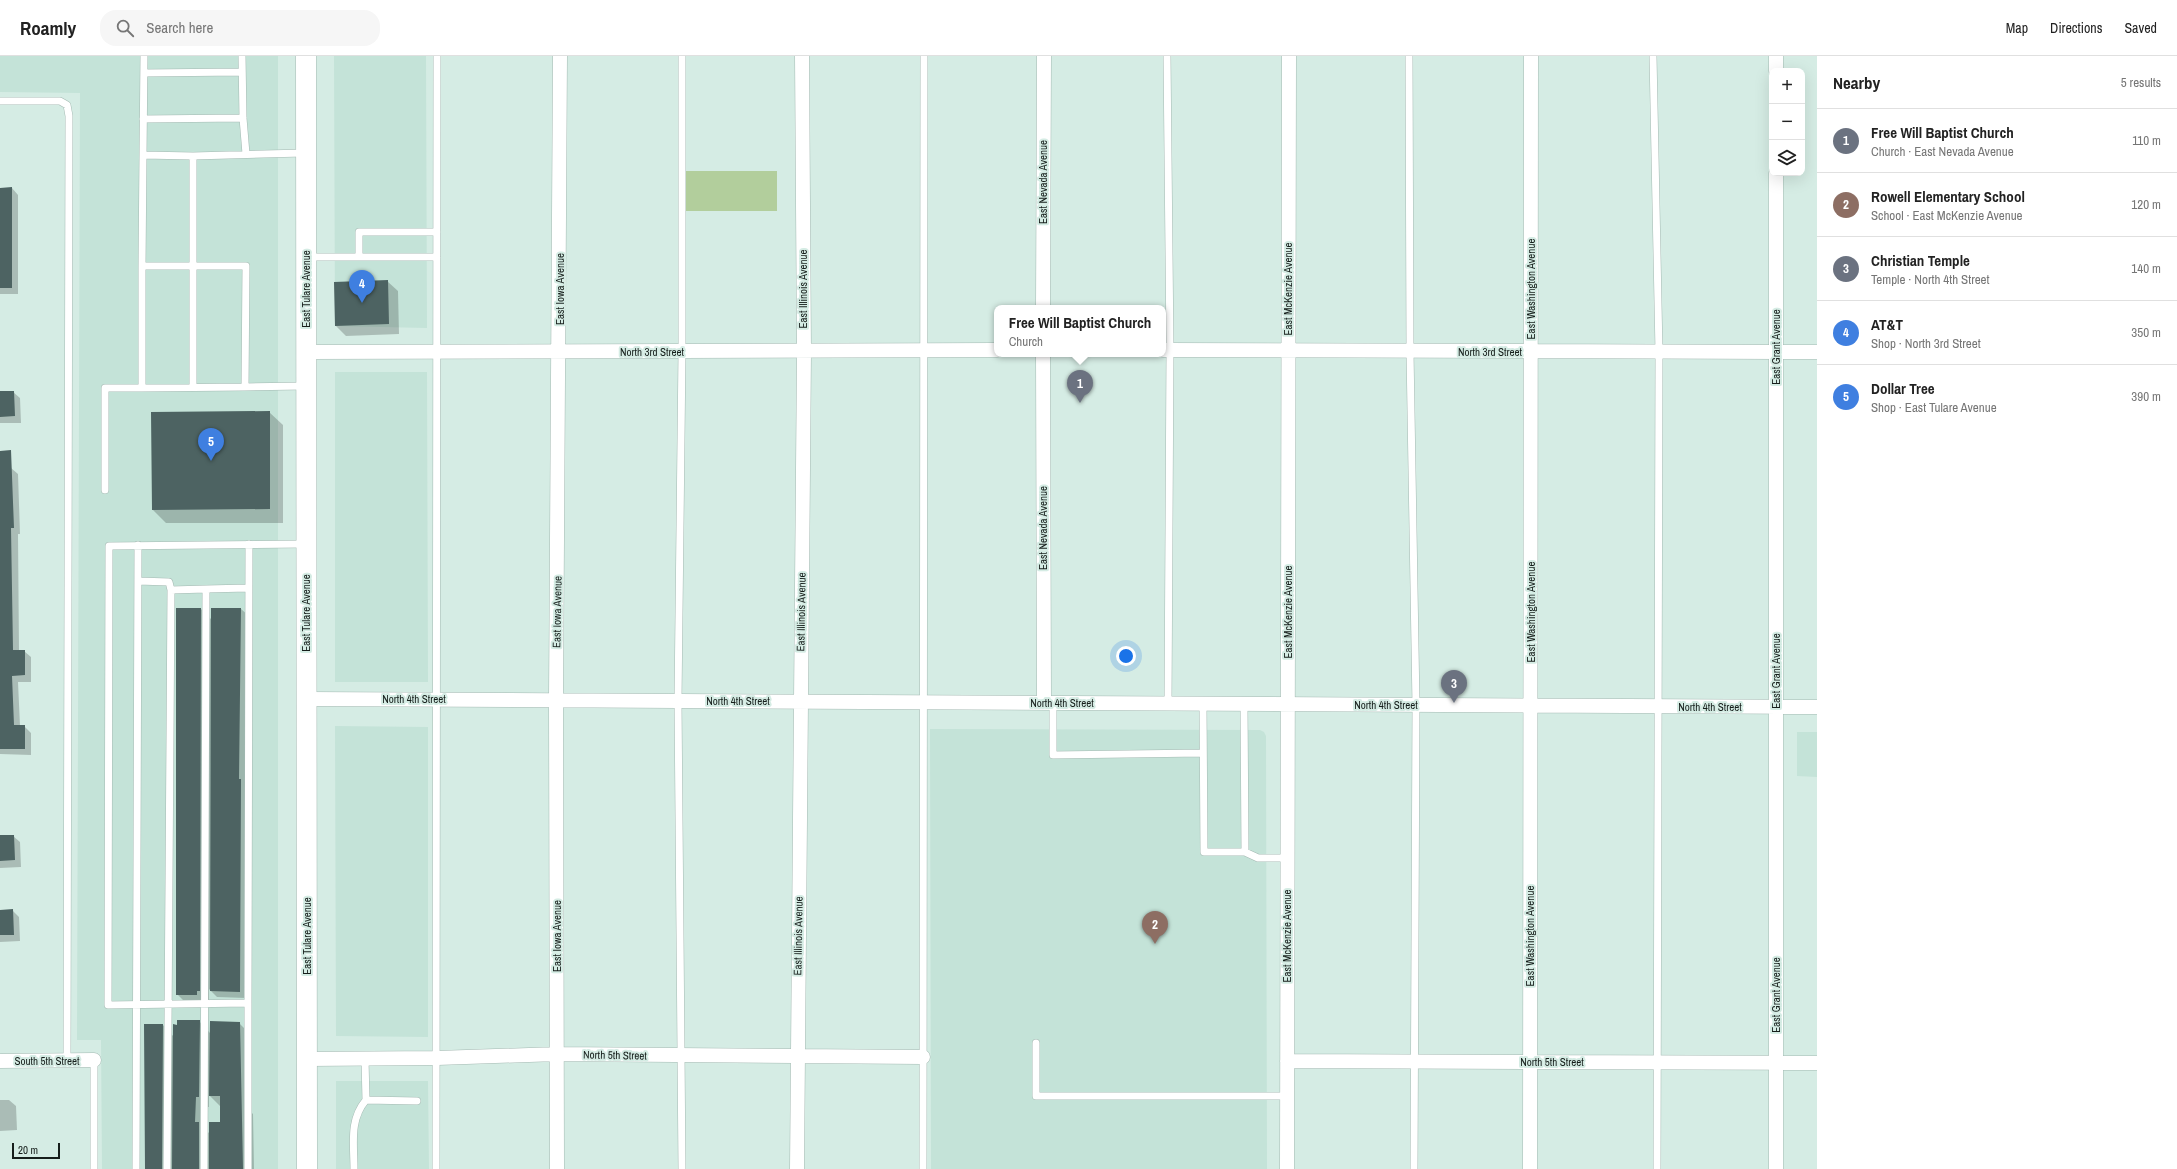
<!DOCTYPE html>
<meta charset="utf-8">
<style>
:root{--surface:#fff;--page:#f6f6f6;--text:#222;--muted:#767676;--line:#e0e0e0;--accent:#1a73e8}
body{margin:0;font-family:"Archivo Narrow",sans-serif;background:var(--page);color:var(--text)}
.controls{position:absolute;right:12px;top:12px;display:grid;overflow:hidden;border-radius:8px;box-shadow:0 4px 16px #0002}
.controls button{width:36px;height:36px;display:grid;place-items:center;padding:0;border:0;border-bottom:1px solid var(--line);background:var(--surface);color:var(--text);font:20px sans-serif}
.scale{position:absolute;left:12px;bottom:10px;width:48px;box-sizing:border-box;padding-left:4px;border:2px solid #161e1b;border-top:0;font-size:11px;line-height:14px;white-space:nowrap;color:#161e1b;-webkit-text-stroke:3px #d5ece4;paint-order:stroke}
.you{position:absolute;left:1126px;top:600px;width:14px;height:14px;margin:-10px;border:3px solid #fff;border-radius:50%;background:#1a73e8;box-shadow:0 0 0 6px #1a73e833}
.badge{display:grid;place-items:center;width:26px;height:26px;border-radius:50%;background:var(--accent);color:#fff;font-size:13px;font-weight:700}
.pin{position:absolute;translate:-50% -33px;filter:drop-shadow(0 1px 2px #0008)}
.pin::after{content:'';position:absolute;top:21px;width:14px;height:12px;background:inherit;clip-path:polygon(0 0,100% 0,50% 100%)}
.popup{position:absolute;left:994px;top:249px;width:172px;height:52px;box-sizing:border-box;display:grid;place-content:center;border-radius:8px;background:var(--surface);filter:drop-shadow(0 1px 3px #0005);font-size:13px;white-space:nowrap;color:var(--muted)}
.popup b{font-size:15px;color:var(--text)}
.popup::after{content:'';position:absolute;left:50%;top:100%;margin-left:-8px;border:8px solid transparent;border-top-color:var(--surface)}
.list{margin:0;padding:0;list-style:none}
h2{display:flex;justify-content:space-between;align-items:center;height:52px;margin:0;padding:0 16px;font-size:17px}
h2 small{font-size:13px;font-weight:400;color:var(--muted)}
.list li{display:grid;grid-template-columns:26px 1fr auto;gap:12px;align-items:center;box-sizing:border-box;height:64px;padding:0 16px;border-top:1px solid var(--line)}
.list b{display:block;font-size:15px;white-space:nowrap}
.list p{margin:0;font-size:13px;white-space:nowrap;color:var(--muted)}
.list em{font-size:13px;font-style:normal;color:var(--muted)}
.icon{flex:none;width:22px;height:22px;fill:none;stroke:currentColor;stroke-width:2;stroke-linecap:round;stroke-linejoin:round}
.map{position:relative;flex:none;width:1817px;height:1113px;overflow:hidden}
header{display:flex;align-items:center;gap:24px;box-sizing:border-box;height:56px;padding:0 20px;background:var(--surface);border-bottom:1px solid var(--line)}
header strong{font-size:19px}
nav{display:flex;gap:22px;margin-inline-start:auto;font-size:14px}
.search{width:280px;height:36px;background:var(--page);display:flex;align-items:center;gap:10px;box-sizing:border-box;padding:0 14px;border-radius:16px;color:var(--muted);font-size:15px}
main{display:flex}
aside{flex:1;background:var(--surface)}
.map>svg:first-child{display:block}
.built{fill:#c4e3d8}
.green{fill:#b2ce9c}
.shadow{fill:#0003;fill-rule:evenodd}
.building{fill:#4d6362}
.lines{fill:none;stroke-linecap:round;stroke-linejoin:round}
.service-casing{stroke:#a4b9b2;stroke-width:8}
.minor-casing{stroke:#a4b9b2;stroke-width:15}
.secondary-casing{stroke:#a4b9b2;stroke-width:21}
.service{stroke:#fff;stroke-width:7}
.minor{stroke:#fff;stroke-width:14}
.secondary{stroke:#fff;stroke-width:20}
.labels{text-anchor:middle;stroke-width:4;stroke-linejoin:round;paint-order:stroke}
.street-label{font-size:11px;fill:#161e1b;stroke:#d5ece4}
</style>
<header>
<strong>Roamly</strong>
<div class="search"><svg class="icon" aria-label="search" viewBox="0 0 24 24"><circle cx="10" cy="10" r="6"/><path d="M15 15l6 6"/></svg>Search here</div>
<nav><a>Map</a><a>Directions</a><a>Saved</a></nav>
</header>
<main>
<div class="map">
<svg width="1817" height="1113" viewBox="0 0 1817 1113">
<rect width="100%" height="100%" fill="#d5ece4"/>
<path class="built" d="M0,0H278V1113H102L101,984H77L80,37L0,36Z
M334,0H426L427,272L335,270Z
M335,316H427L428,626H335Z
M335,670L428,671V981L336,980Z
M930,673L1260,674L1264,676L1266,680L1267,1113H931Z
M1797,676H1817V721L1797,720Z
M336,1025H428L429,1113H336Z"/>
<path class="green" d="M685,115H777V155H685Z"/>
<path class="shadow" d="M12,132L18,139V238H0V133Z
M387,225L398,235L399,278L346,280L336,270L335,227Z
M0,336H13L20,342L21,367H0Z
M269,356L283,369V467H166L153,454Z
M0,412H11L18,418L20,478H18L19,595H24L31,601V626H18L20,670H24L31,677V699L0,698Z
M201,553L212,564L241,553L248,559L246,942L217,941L209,933V944L187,948L177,938Z
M0,780H13L20,786L21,811L0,812Z
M12,854L19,861L20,885L0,886V855Z
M199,965L210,977L239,967L249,977L250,1055L253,1058L254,1113H146L163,969L174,981L178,970ZM209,1039L220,1050L221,1067L210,1078L205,1073V1051H209Z
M0,1044H9L16,1050L17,1074L0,1075Z"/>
<path class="building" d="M12,131V232H0V132Z
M388,224L389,268L335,270L334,226Z
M0,335H14L15,360L0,361Z
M270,355V453L152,454L151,356Z
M11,394L14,472H11L13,594H25V619L12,620L14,669H25V693H0V395Z
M176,552H201L200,935H197V939H176Z
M211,552H241L239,723H241L240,936L210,935Z
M0,779H14L15,804L0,805Z
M13,853L14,879H0V854Z
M177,964H200L199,1041H196L195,1066H199V1113H172L173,968L177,969Z
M210,965L240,966L243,1113H209V1066H220V1040H209Z
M144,968H163L162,1113H145Z"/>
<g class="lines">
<g class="service-casing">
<path id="service" d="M144,0L143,99L193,100V331
M242,0L243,62L246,98
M682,0V296L678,645L682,1113
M1167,0L1170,294L1168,648
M1409,0L1410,296L1416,649L1414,1113
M1653,0L1659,296L1657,1113
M144,17L242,16
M0,45H60L67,49L69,60L67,1005
M143,63L243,62
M193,100L304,97
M307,201H437
M359,201V176H437
M142,210H246L245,331L142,332Z
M142,210L143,99
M245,331L305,330
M105,434V332H142
M138,525L169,526L171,534L167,1113
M206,533L248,532
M171,534L206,533L204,1113
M1053,647V699L1203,697
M1203,648L1204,796H1245L1258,802H1287
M1244,648L1245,796
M248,947L249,488
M1036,987V1040H1287
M365,1003L366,1044L417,1045
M94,1113V1004
M136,1113L138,489
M248,1113V947L108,949L109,490L305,488
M354,1113C354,1088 349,1064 366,1044
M436,1113L437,0
M923,1113L924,0"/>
</g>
<g class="minor-casing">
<path id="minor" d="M1776,0V15
M1776,117V1113
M1043,252L1044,0
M1163,294L1817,296
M306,296L997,294
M1043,298L1044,647
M306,643L1817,651
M307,1003L437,1002L557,998L923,1001
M0,1005L94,1004
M1287,1005L1817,1007
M557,1113L556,644L560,0
M797,1113L804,296L802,0
M1287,1113L1289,0
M1530,1113L1531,0"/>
</g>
<g class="secondary-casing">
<path id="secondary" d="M306,0L307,1113"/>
</g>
<use href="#service" class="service"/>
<use href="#minor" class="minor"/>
<use href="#secondary" class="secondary"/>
</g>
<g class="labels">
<g class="street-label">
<text transform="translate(1043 126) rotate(-90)" y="4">East Nevada Avenue</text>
<text transform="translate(306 233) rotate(-90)" y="4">East Tulare Avenue</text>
<text transform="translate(560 233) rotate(-90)" y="4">East Iowa Avenue</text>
<text transform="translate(803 233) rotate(-90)" y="4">East Illinois Avenue</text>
<text transform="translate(1288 233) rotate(-90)" y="4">East McKenzie Avenue</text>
<text transform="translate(1531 233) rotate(-90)" y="4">East Washington Avenue</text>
<text transform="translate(1776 291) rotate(-90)" y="4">East Grant Avenue</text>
<text x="652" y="300">North 3rd Street</text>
<text x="1490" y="300">North 3rd Street</text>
<text transform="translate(1043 472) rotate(-90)" y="4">East Nevada Avenue</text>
<text transform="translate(557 556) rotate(-89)" y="4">East Iowa Avenue</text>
<text transform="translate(801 556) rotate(-89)" y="4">East Illinois Avenue</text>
<text transform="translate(1288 556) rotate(-90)" y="4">East McKenzie Avenue</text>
<text transform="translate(1531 556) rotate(-90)" y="4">East Washington Avenue</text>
<text transform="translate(306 557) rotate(-90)" y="4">East Tulare Avenue</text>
<text transform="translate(1776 615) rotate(-90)" y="4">East Grant Avenue</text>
<text x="414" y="647">North 4th Street</text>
<text x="738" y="649">North 4th Street</text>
<text x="1062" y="651">North 4th Street</text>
<text x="1386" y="653">North 4th Street</text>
<text x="1710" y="655">North 4th Street</text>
<text transform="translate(307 880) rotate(-90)" y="4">East Tulare Avenue</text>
<text transform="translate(557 880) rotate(-90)" y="4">East Iowa Avenue</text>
<text transform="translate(798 880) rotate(-89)" y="4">East Illinois Avenue</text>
<text transform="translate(1287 880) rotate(-90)" y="4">East McKenzie Avenue</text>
<text transform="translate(1530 880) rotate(-90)" y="4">East Washington Avenue</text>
<text transform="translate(1776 939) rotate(-90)" y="4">East Grant Avenue</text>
<text transform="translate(615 999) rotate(1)" y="4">North 5th Street</text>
<text x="47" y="1009">South 5th Street</text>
<text x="1552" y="1010">North 5th Street</text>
</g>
</g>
</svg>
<div class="controls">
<button>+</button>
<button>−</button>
<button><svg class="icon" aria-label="layers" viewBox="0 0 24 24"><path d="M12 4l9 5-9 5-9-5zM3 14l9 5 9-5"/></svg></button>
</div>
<div class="scale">20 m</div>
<div class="you"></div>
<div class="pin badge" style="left:1080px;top:347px;background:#6b7280">1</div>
<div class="popup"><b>Free Will Baptist Church</b>Church</div>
<div class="pin badge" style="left:1155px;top:888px;background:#8d6e63">2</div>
<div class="pin badge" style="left:1454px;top:647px;background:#6b7280">3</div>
<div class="pin badge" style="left:362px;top:247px;background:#3f7fe0">4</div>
<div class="pin badge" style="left:211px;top:405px;background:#3f7fe0">5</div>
</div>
<aside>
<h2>Nearby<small>5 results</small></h2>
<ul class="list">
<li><span class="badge" style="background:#6b7280">1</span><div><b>Free Will Baptist Church</b><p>Church · East Nevada Avenue</p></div><em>110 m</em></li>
<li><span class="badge" style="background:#8d6e63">2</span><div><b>Rowell Elementary School</b><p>School · East McKenzie Avenue</p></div><em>120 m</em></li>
<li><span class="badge" style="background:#6b7280">3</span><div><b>Christian Temple</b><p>Temple · North 4th Street</p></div><em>140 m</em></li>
<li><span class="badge" style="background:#3f7fe0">4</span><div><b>AT&amp;T</b><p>Shop · North 3rd Street</p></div><em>350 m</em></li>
<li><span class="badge" style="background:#3f7fe0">5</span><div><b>Dollar Tree</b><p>Shop · East Tulare Avenue</p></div><em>390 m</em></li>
</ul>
</aside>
</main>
